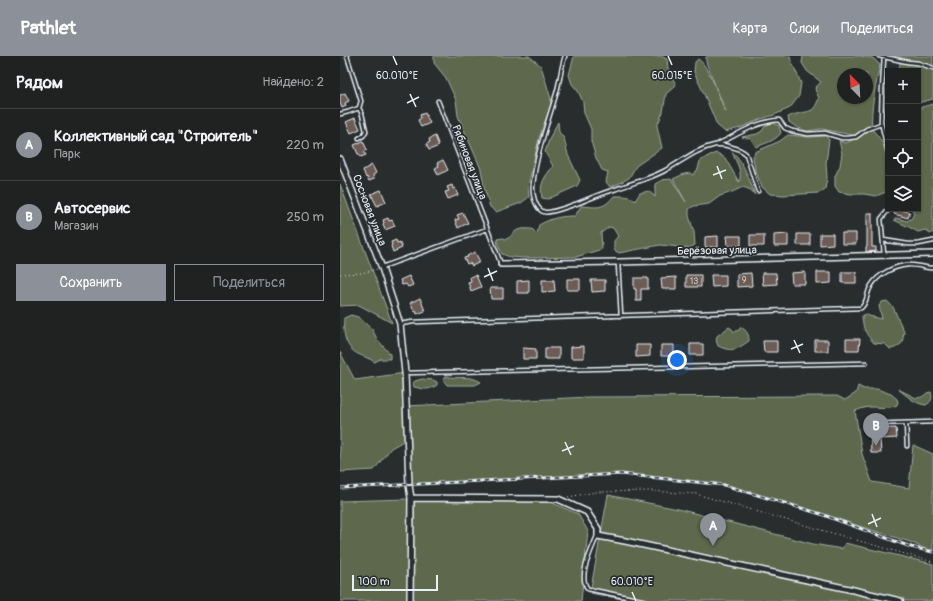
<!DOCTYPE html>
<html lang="ru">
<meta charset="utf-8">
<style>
:root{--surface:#202222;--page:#2d2f2f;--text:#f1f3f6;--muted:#a2a4a5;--line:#3d3f40;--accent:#8c9099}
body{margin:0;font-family:Pangolin,sans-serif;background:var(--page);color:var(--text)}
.controls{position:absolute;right:12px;top:12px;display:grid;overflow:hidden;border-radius:0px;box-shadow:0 1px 3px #0004}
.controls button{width:36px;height:36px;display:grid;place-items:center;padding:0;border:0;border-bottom:1px solid var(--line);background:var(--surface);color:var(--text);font:20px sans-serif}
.compass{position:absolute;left:497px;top:12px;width:36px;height:36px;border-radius:50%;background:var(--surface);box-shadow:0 1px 3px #0004;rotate:336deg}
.scale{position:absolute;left:12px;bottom:10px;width:86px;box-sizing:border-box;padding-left:4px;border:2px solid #e8f1f8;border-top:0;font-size:11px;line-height:14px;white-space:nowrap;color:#e8f1f8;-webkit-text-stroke:3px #2a2d2e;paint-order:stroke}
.you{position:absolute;left:337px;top:304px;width:14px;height:14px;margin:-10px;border:3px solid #fff;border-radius:50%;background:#1a73e8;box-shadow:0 0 0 6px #1a73e833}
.badge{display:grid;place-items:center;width:26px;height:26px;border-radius:50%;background:var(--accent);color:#fff;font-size:13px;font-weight:700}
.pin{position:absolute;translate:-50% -33px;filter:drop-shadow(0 1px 2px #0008)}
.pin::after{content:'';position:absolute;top:21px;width:14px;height:12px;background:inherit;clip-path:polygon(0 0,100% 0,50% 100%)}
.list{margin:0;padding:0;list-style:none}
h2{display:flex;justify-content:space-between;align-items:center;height:52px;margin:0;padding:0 16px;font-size:17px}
h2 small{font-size:13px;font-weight:400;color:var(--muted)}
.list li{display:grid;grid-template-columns:26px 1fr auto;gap:12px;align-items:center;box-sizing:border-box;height:72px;padding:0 16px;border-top:1px solid var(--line)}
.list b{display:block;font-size:15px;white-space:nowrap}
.list p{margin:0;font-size:13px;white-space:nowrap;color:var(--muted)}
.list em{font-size:13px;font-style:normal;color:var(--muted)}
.actions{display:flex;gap:8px;padding:12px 16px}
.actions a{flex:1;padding:9px 0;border:1px solid var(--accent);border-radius:0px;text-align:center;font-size:14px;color:var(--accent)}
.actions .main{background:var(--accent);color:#fff}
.icon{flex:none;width:22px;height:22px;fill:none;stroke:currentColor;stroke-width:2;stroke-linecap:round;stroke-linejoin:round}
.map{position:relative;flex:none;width:593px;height:545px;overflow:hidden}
header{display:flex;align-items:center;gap:24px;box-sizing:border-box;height:56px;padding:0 20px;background:var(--accent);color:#fff}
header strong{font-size:19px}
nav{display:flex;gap:22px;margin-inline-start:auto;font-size:14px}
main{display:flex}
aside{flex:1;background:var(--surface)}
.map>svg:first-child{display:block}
.green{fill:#5d674e;stroke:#a2aca3;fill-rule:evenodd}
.building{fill:#6c5b54;stroke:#e8f1f8}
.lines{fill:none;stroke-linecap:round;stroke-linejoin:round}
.lane-casing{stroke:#e8f1f8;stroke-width:5.5}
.street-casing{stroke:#e8f1f8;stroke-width:8}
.path{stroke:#e8f1f8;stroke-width:1;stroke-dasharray:1 3;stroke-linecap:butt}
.lane{stroke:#2a2d2e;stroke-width:2.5}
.street{stroke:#2a2d2e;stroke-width:5}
.rail-casing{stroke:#e8f1f8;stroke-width:3}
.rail{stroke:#2a2d2e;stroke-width:1.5;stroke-dasharray:4.5;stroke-linecap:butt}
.ticks{fill:none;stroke:#e8f1f8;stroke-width:1.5}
.labels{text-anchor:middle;stroke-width:3.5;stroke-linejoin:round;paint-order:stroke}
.number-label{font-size:9px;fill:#c9cccf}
.street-label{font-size:11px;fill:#e8f1f8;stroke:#2a2d2e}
.ticks-label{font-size:10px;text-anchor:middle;fill:#e8f1f8;stroke:#2a2d2e;stroke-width:3.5;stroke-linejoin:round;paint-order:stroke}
</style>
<header>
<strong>Pathlet</strong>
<nav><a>Карта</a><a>Слои</a><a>Поделиться</a></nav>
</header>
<main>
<aside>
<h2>Рядом<small>Найдено: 2</small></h2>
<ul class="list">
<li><span class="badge">A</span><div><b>Коллективный сад &quot;Строитель&quot;</b><p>Парк</p></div><em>220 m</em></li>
<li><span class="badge">B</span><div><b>Автосервис</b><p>Магазин</p></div><em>250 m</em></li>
</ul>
<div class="actions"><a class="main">Сохранить</a><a>Поделиться</a></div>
</aside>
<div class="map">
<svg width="593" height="545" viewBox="0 0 593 545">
<rect width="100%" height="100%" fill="#2a2d2e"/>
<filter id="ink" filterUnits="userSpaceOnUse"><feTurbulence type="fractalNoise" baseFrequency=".025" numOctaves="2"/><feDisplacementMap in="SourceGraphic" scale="8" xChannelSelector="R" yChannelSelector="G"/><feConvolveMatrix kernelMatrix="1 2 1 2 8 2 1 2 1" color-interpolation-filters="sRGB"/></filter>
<g filter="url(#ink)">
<path class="green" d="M94,0H189L201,10L211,43V49L199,82L188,130L189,141L181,147L156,156L150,151L144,131L141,113L118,60L116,44L106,22L94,7Z
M234,0H321L327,3L328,12L336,29L326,38L323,56L317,70L322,92L296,110L289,122L278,128L270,131L266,126L268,116L262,114L256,102L251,85V73L244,57L243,46L238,35L232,28L229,19Z
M369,0H450L451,4L461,27L459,40L450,52L434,59L421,63L400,72L385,76L377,69L364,38L354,16L355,6L358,3C371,12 378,42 386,56L366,6V1Z
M463,0H520L533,2L540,9C536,30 530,52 532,73C535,77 539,81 542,86C547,97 550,124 546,136L536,140L524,138H511L499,136L495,130V120L500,110L502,97L499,85L506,87L514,83L512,79L482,73L466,75L456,71L449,66L448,61C451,60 454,58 457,58C471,54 473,58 479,42L476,36L475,32L481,26L467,15L462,7ZM503,18H527V42H503Z
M554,0H593V43L578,47V15H557C560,12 560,7 560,3Z
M548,20V64L546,63L544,58L546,44L544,27Z
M593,48V176L590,178L585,174L578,176C570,171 562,168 554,164L557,162L567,165L571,163L574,158L572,153H578V52Z
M218,66L219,76L224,82L228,99L240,124L237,130L208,143L202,142C199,127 205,121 213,110L205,96L210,81Z
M434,67L439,70L441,77C435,85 426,87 416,91L411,83L402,81L417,78L422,75L425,70L429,68Z
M448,79L469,81L486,80L489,84L486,107L487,122L485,133L479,137L444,139L430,138L422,131L415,114L413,101L415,96L440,85Z
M392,96C402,102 411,127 415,139L411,134L403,131L392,136L380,140L369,148L354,150L349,153V160L354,176L355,189L349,192L320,189L279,197L274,194V185L278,180L273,172L269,171L261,177L262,193L236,201L186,202L170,201L162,198L158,189L157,183L163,182L166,183C172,181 171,178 176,175C181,172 187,173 192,173L197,178L199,169C211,162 221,160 235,160L241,150C257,151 263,154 274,140C282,140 289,139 295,145L300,137L309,135L315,141V128L322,124L331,123L346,146L333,123L344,118L350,117L353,119L358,113L360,105L370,99L377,97L385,102L399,126C403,116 396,106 392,96Z
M0,128L52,267L19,249L0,250Z
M547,245L553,251L564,276L562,287L555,292L550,293L545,288L534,287C525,277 523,273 522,260L526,258L529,260L542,263L539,250L542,246Z
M11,259L18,261L32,273L37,283L50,298V303H40L35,306C29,302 24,301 18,298C4,291 3,275 4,262Z
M389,271L392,273L394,276L399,274L401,271C407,275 409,278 409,285C397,293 393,297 378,290L376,284L377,280Z
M0,296L15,324L65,317L66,350L249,341L497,340L505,344L516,337L518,330L524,333H537L551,338L557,343L558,346L557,349C548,353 541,351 531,351C526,351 520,353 515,355L522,398L532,426L569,432L573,389L593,398V494L586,493L570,486L481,458L384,429L281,418L69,429L67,383L51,392L34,414L0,416Z
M106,320C118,324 128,318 141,326L135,329H107L104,325V322Z
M82,323L93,324L97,326V329C88,335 83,333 74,331L73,327L75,325Z
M558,333L576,342C581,342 584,340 587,337L591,336C593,343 591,346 586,349C575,348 566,339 558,333Z
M268,439L338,453L473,488L502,493L505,487L593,508V545H293L250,537Z
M69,443L68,545H0V445Z
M74,445H208L238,458L248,475L241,545H73Z"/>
<path class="building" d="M5,37L9,45L5,47L6,50L2,52L0,47V39Z
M85,57L90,67L81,71L78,64L81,62L80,59Z
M15,62L20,73L11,77L6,66Z
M95,80L99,90L89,94L86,88L90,86L89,83Z
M23,85L27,94L24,96L26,99L21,101L19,98H18L14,89Z
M103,104L108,114L98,119L95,112L99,110L97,107Z
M32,109L36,117L33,119L34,123L29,125L27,121L26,122L23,114Z
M112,129L113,133L115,132L118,139L108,143L105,136L109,135L107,131Z
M41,134L46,146L37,150L31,138Z
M555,153L570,156L568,162L554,158Z
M123,157L128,167L118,172L115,164L119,163L117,159Z
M527,157H532V191H536V195L526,196V191H527Z
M48,162L49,165L52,164L55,170L45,174L43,168L44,167L43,164Z
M502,177H516V188H502Z
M448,178V190H434V179Z
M457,178H470V189H457Z
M480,178H493V188L480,189Z
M410,179H424V190H410Z
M378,180V191H365V181Z
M387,180H401V190H388Z
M56,184L57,187L60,186L62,192L53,196L51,190L52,189L51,186Z
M135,196L140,206L132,210L130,207L127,208L124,202L128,201L127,200Z
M465,216V228H452L451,217Z
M477,216H491V227L477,228Z
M502,216H516V227H502Z
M411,217L412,230L397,231V218Z
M422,217H436L437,228L423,229Z
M136,219L141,231L131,235L128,226L131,225L130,221Z
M346,219H361V231H346Z
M371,219H386V230L372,231Z
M69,220L73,229L68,231L66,228L62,229L60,224Z
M336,221V233H322L321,222Z
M294,222H308V233H301V245H296V233H294Z
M227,223H240V234H227Z
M189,224V237H177V225Z
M202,224H214L215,235L202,236Z
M251,224H265V235L252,236Z
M150,232H163V243H151Z
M80,242L85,255L77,258L76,255L75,256L70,247Z
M506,283H520L519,294H506Z
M475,284H488V295H475Z
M423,285H437V296H424Z
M350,288H363V299H350Z
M296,289H310V300L296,301Z
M321,289H334V300H321Z
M244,290V302H231V291Z
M183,292L196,293V303H183Z
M205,292H219V303H205Z
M556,372L557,382L540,383L541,397H531L530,373Z"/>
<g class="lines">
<g class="lane-casing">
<path id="lane" d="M225,0C221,12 220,24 217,35C208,66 196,98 193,129C192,137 195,153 204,156C210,158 229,150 236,148C249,143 262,137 276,133C292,127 309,123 324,115C341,106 356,93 375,89C384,88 400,92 406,98L418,135
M539,0L568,6L578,7L593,12
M544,1L542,34L541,66L548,95
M98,45L161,208
M19,52L22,58L26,75L23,80L19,82
M0,58L8,56L19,52L21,45L7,0
M378,88C397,79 417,65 439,64L445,72L452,75L468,78L485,77L502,82H508L516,81L527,73L541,68
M543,184L568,188H578L593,185
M544,199L541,163L549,153
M278,207L281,260
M42,211L147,173
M60,268L73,266L521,252C528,246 526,238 531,230C538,218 554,210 568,209C576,208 585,212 593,212
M65,317L526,307
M566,367L567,390
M531,368L593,366
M257,480C252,493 237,521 248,533L306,545"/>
</g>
<g class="street-casing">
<path id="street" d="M0,103L42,212L60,268L65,317L69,429L71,442L70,545
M161,208L278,206L593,198
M71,442L218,443L247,456L258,473V480L285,485L509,533L560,545"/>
</g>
<path class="path" d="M0,218L22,217L37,213
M228,441L256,436L311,435L356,438L593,506"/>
<use href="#lane" class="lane"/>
<use href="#street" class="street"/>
<g class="rail-casing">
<path id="rail" d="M0,432L281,418L384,429L481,458L571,491L593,496"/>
</g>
<use href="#rail" class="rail"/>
</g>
</g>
<path class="ticks" d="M53,0L57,9M328,0L332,9M70,38L76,51M67,47L79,41M377,110L382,123M373,119L386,114M148,212L153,225M144,221L157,215M454,284L460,297M451,293L463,288M225,386L231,399M222,395L234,390M532,458L537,471M528,468L541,462M292,536L296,545"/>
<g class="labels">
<g class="number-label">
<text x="404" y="227">9</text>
<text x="354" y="228">13</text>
</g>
<g class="street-label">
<text transform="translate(130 106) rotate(69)" y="4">Рябиновая улица</text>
<text transform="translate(30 154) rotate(69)" y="4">Сосновая улица</text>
<text transform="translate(377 194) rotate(-1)" y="4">Берёзовая улица</text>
</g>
</g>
<g class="ticks-label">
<text x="57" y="23">60.010°E</text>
<text x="332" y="23">60.015°E</text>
<text x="292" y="529">60.010°E</text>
</g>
</svg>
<div class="controls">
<button>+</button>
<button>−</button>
<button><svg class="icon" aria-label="locate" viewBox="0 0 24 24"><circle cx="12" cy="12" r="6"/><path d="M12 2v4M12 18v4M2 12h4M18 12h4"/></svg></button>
<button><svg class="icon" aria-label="layers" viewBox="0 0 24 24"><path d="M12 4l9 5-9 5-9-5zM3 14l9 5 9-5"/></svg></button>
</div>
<svg class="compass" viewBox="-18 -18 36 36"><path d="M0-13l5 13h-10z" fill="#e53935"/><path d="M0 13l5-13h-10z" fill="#a2a4a5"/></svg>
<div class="scale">100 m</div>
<div class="you"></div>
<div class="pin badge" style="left:373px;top:490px">A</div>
<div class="pin badge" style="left:536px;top:390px">B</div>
</div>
</main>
